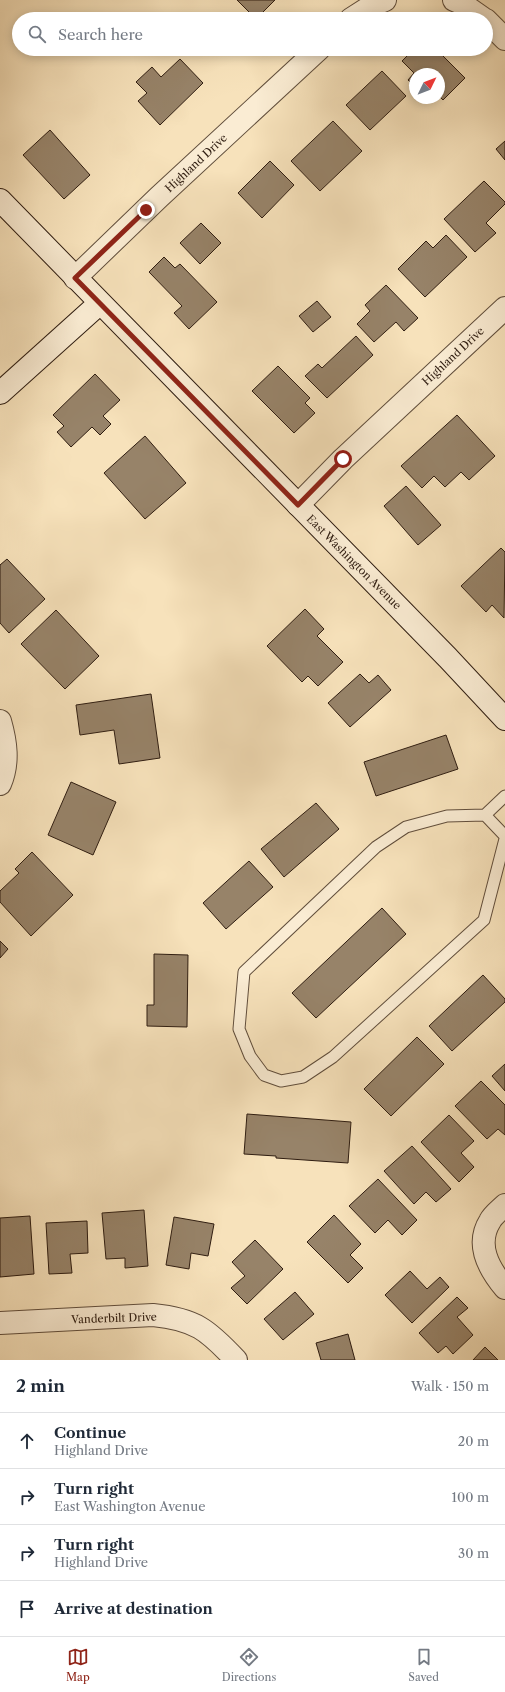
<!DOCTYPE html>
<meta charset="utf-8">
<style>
:root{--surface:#fff;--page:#f6f6f7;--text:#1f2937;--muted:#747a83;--line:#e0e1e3;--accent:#8f2418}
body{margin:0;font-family:"Libre Caslon Text",serif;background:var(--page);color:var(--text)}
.compass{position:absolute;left:409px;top:68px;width:36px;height:36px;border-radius:50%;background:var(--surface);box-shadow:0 2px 10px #0003;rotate:47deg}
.stop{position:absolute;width:12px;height:12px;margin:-9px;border:3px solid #8f2418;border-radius:50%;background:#fff}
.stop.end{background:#8f2418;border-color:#fff;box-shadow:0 1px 4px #0008}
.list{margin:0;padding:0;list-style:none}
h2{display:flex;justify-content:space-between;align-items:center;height:52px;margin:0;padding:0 16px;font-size:17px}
h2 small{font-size:13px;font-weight:400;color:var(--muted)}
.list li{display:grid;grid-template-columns:26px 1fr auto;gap:12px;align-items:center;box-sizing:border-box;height:56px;padding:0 16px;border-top:1px solid var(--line)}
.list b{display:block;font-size:15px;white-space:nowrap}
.list p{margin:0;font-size:13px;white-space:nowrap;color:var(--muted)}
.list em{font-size:13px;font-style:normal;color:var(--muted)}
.icon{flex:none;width:22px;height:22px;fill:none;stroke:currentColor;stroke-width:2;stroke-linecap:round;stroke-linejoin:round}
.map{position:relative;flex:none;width:505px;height:1360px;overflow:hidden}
.search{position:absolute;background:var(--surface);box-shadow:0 2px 10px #0003;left:12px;right:12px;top:12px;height:44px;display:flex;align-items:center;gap:10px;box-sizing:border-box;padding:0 14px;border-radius:22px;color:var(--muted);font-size:15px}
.sheet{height:276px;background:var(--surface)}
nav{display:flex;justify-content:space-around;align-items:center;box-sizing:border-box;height:56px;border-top:1px solid var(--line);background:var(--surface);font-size:11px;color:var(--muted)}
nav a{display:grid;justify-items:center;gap:2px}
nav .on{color:var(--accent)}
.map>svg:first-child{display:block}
.building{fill:#978369;stroke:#2f1d11}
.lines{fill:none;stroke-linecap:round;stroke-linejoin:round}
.lane-casing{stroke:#614e3c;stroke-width:13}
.street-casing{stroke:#614e3c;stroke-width:24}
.secondary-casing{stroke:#2f1d11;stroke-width:24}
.lane{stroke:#faecd3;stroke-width:11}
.street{stroke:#faecd3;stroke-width:22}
.secondary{stroke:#faecd3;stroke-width:22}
.route{stroke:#8f2418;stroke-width:5}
.labels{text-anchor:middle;stroke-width:4;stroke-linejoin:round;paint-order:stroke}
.street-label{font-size:11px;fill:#2f1d11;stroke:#faecd3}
</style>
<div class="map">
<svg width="505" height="1360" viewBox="0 0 505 1360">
<rect width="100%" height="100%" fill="#f7e2bb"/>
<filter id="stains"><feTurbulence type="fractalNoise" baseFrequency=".005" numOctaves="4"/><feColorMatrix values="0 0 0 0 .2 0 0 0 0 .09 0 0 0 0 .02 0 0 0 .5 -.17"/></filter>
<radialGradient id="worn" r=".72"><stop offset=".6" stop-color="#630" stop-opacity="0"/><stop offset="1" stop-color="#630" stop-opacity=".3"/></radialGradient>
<path class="building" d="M237,0H275L256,19Z
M414,49H436L465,78L443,100L439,96V74H415V87L408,80L414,73L402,61Z
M180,59L203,83L160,125L138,101L147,93L136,82L152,67L161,77Z
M382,71L406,96L370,130L346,105Z
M333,121L362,151L320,191L291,161Z
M50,130L90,175L64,199L23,155Z
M505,141V160L496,149Z
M270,161L294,185L262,218L238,193Z
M484,181L505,202V204L486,223L496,233L475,252L444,219Z
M201,223L221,243L200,264L180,243Z
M446,235L467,257L425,297L398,269L426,241L433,248Z
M164,257L175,268L180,264L217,302L189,329L174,313L182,306L149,272Z
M386,285L418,318L404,331L396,322L374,342L357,324L370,311L365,305Z
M317,301L331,317L313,332L299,316Z
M356,336L373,355L327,398L305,376L318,364L322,368Z
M278,366L310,398L305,403L315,413L294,433L252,391Z
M95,374L120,400L103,416L111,424L100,435L92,427L71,447L57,432L64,426L53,415Z
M457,415L495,456L469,480L461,472L445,487L434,476L422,488L401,466Z
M145,436L186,483L145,519L104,473Z
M406,486L441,525L418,545L384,506Z
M501,548L505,552L504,618L492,605L486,612L461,586Z
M7,559L45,599L9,633L0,623V565Z
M305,609L324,629L317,636L343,662L318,686L308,676L302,682L267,646Z
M56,610L99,656L65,689L21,644Z
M360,674L369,683L378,675L391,690L350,727L328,703Z
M151,694L160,758L119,764L114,730L80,735L76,705Z
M446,735L458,769L376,796L364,762Z
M71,782L116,802L93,855L48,835Z
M316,803L339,829L284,877L261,849Z
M32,852L73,895L31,936L0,902V891L19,873L15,869Z
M249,861L273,887L226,929L203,903Z
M382,908L406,934L316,1018L292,993Z
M0,941L8,949L0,958Z
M154,954L188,955L187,1027L147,1026V1005H154Z
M483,975L505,999V1002L452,1051L429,1026Z
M417,1037L444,1064L391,1116L364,1089Z
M505,1064V1091L492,1076Z
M481,1081L505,1105V1135L498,1129L487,1139L455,1106Z
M247,1114L351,1122L348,1163L276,1158V1156L244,1154Z
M449,1115L474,1141L461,1153L474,1167L459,1182L421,1142Z
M412,1146L451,1189L436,1202L426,1192L414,1204L384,1171Z
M378,1179L417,1220L402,1235L388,1220L375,1233L349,1206Z
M144,1210L148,1266L125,1268V1258L106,1259L102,1213Z
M334,1215L361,1244L350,1255L363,1268L348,1283L307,1242Z
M30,1216L34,1274L0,1277V1218Z
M174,1217L214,1224L208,1256L191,1253L189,1269L166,1265Z
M87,1221L88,1253L70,1254L72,1273L49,1274L46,1223Z
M255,1240L283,1269L247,1304L231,1288L245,1276L232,1262Z
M410,1271L427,1289L440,1277L449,1287L412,1323L385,1295Z
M295,1292L314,1314L283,1340L264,1319Z
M457,1297L468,1308L457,1317L473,1335L453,1354L446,1346L438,1353L419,1333Z
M348,1334L355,1360H321L316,1343Z
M485,1347L498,1360H473Z"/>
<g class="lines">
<g class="lane-casing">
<path id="lane" d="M505,796L485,815L447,816L406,827L376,847L244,972L239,1029L250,1056L264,1075L281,1081L303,1077L333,1057L484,920L505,839
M485,815L505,836"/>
</g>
<g class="street-casing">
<path id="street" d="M454,0L461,3L484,19
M351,19L373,5L385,0
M486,20L505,39
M75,278L159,197L319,49
M298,505L343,459L505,308
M0,721C6,742 9,763 0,784
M505,1205C500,1210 493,1215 490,1221C475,1245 489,1269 505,1288
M0,1323L153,1315C195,1319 208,1330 236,1360"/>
</g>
<g class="secondary-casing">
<path id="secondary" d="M0,200L448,658L505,719
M0,393L100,303"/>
</g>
<use href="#lane" class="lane"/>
<use href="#street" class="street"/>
<use href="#secondary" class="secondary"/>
</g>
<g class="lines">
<path class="route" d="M146,210L75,278L298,505L343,459"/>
</g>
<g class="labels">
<g class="street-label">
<text transform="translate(196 163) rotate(-43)" y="4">Highland Drive</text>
<text transform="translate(453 356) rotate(-43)" y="4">Highland Drive</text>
<text transform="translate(354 562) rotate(45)" y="4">East Washington Avenue</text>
<text transform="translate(114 1318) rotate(-2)" y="4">Vanderbilt Drive</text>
</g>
</g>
<rect width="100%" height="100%" filter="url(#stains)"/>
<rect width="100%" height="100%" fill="url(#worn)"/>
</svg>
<svg class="compass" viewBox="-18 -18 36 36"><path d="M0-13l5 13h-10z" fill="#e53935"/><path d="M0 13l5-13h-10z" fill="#747a83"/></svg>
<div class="stop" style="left:343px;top:459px"></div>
<div class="stop end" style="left:146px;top:210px"></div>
<div class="search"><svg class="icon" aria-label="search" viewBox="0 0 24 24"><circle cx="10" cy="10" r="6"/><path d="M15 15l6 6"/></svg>Search here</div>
</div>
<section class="sheet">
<h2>2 min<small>Walk · 150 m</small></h2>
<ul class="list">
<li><svg class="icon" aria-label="ahead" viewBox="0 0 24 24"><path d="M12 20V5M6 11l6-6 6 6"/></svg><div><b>Continue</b><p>Highland Drive</p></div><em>20 m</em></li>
<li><svg class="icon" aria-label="right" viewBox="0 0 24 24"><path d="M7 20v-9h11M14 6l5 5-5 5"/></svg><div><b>Turn right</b><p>East Washington Avenue</p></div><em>100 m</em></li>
<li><svg class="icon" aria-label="right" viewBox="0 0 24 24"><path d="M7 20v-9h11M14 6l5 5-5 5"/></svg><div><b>Turn right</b><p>Highland Drive</p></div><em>30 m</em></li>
<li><svg class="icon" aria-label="arrive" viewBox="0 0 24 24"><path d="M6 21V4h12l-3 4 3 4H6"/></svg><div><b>Arrive at destination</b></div></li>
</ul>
</section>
<nav>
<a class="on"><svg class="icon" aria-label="map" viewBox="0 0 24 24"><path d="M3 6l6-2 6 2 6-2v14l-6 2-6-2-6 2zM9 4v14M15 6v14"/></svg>Map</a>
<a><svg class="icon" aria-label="directions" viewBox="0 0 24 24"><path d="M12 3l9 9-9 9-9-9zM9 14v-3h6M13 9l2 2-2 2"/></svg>Directions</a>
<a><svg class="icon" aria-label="saved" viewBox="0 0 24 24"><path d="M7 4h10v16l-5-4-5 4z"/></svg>Saved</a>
</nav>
